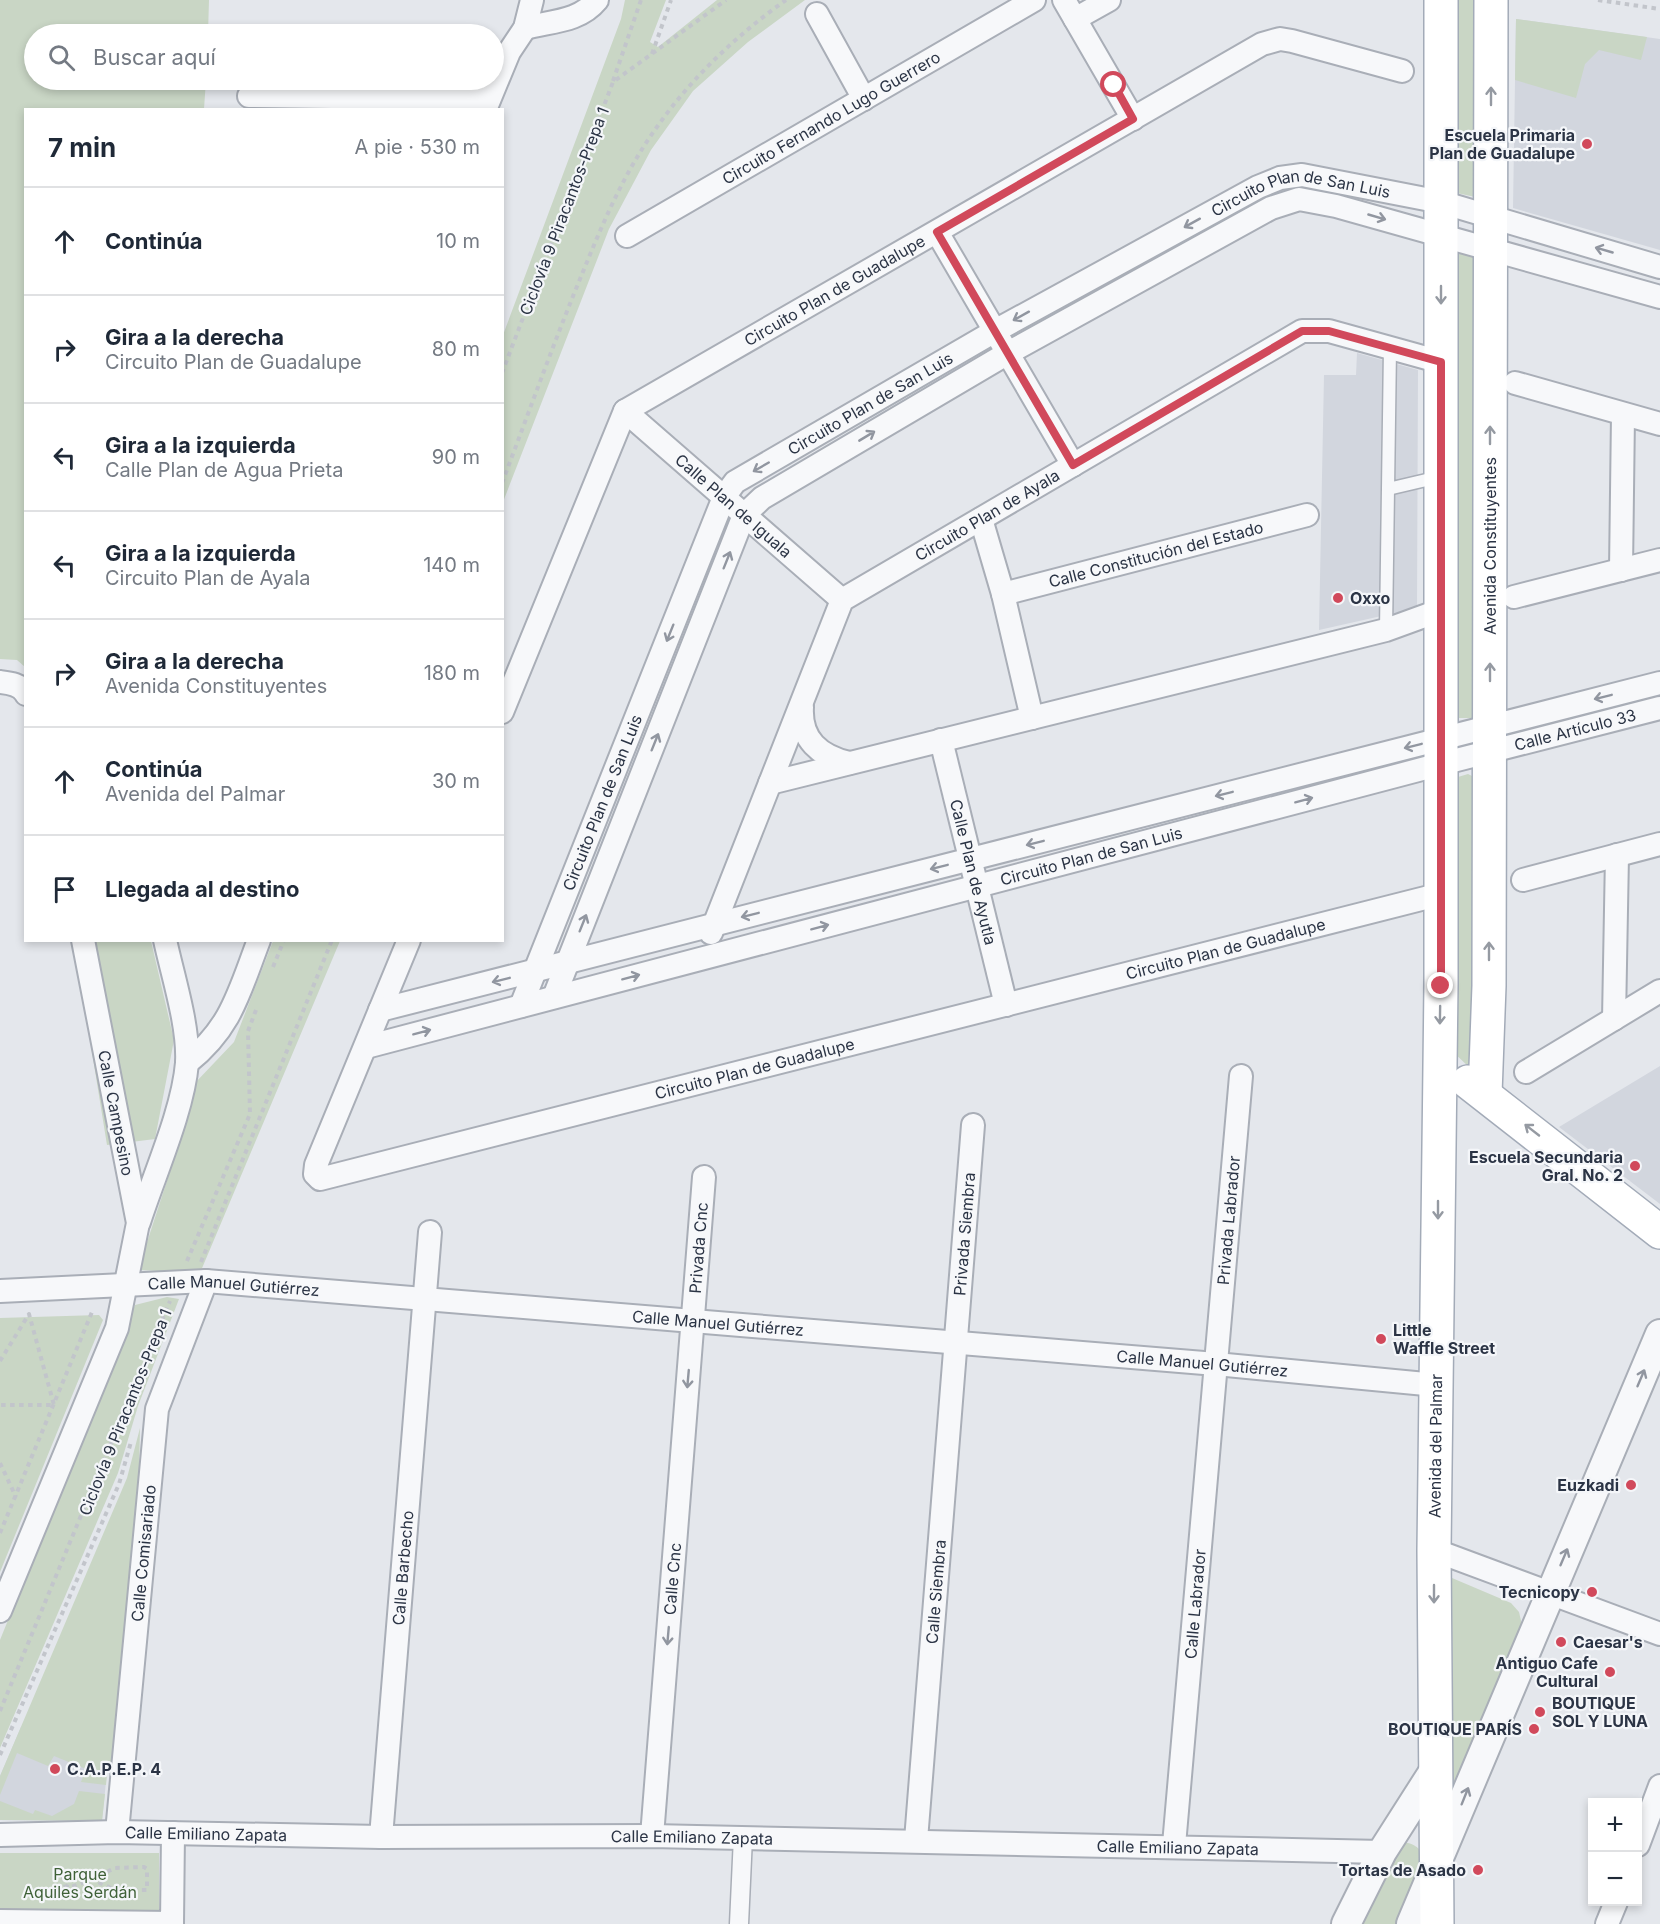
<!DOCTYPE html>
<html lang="es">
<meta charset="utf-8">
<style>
:root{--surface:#fff;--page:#f6f6f7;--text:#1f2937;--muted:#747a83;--line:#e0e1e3}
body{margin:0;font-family:Inter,sans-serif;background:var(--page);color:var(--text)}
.controls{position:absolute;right:18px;bottom:18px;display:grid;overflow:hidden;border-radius:0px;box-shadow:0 3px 9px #0003}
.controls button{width:54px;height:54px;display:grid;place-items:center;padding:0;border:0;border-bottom:2px solid var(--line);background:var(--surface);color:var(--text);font:30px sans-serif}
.stop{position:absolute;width:18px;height:18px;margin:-14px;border:4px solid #d1495b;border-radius:50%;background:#fff}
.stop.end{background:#d1495b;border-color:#fff;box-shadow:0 2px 6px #0008}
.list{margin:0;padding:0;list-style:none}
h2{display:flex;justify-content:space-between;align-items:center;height:78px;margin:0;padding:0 24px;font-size:26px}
h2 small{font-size:20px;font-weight:400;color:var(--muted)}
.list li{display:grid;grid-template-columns:39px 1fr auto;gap:18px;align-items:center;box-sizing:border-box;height:108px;padding:0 24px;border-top:2px solid var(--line)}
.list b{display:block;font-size:22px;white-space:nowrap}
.list p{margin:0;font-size:20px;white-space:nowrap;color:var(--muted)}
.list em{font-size:20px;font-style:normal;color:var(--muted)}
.icon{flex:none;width:33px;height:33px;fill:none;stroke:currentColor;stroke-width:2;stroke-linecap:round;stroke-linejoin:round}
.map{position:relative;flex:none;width:1660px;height:1924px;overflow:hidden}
.search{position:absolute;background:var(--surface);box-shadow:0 3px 9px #0003;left:24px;top:24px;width:480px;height:66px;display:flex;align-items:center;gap:15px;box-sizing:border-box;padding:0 21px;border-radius:33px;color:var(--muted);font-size:22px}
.panel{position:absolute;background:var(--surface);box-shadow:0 3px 9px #0003;left:24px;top:108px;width:480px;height:834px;border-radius:0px}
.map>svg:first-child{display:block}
.built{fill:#d2d6de}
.green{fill:#c9d6c5}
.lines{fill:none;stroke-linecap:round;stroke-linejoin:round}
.service-casing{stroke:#a9aeb7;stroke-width:15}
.pedestrian-casing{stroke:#a9aeb7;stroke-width:21}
.minor-casing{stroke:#a9aeb7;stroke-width:26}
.tertiary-casing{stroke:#a9aeb7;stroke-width:32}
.primary-casing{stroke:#a3abb8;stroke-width:36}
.path{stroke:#c2c5cb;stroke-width:4;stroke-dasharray:4.5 4.5;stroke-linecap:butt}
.service{stroke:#f7f8fa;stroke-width:12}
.pedestrian{stroke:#f7f8fa;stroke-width:18}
.minor{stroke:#f7f8fa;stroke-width:22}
.tertiary{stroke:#f7f8fa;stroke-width:28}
.primary{stroke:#fff;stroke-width:33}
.path-bridge{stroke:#c2c5cb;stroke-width:4;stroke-dasharray:4.5 4.5;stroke-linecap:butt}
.oneway{stroke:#959aa2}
.oneway2{stroke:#9196a0}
.route{stroke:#d1495b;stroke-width:8}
.poi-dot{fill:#d1495b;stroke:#f4f6f9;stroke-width:2}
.labels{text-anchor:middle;stroke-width:4.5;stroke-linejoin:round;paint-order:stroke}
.street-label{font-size:16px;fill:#2b3445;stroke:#f4f6f9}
.poi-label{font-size:16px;font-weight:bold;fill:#2b3445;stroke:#f4f6f9;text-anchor:end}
.park-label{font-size:16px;fill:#3f6138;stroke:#f4f6f9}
</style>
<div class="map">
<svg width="1660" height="1924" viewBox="0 0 1660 1924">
<rect width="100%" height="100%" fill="#e4e7ec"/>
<path class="built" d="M1516,19L1660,39V250L1513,208Z
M1357,353L1418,370L1417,608L1319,630L1324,375H1356Z
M1660,1066V1204L1559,1127Z
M21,1727L108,1762L102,1821L0,1820V1776Z"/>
<path class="green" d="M0,0H209L208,34H34V80H206L204,109L26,110L25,667L17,660L0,659Z
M625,0H666L650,42L658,47L717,0H805L748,42L693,91L651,150L609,229L503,502V335L621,19Z
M1452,0H1479L1475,197L1457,193Z
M1516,19L1647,37L1641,60L1599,50L1585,64L1576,98L1515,80Z
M1458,251L1473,255L1478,262L1479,710L1472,718H1457L1452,256Z
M1468,774L1476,778L1479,784L1471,1069L1450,1049L1453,785L1458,777Z
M74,941H151L174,1040L155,1139L107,1145Z
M273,941H340L200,1273L138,1270L189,1113L195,1083L234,1042Z
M167,1297L179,1299L138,1406L118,1473L0,1748V1640L135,1305Z
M99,1315L103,1320L0,1572V1318Z
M140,1428L139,1473L112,1762L108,1763L106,1785L81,1782L86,1769L54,1756L48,1766L17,1753L0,1795V1776L127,1478Z
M1452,1578L1511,1603L1519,1612L1522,1625L1453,1791Z
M79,1791L105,1794L102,1821L0,1820V1801L33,1814L35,1810L52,1816L74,1804Z
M1400,1841C1414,1844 1419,1846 1425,1858L1405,1924H1354Z
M0,1853H159V1912L0,1913Z"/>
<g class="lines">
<g class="service-casing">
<path id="service" d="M1388,489L1439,477
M1386,630L1390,348"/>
</g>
<g class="pedestrian-casing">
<path id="pedestrian" d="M739,1924L743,1837"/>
</g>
<g class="minor-casing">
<g id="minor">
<path d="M1064,0L1133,119"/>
<path d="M817,14L864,99"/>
<path d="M1075,19L1109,0"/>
<path d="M525,28C551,21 579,22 597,0"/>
<path d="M249,96L489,99"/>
<path d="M485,110L509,52L525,28L532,0"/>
<path d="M937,232L1073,465"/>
<path id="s1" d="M627,236L1034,0"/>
<path d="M1515,383L1660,424"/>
<path id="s2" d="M625,411L842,600"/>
<path d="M981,519L1003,594L1032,718"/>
<path d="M1621,570L1623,415"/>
<path id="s3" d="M1003,594L1307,515"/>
<path d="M1514,597L1660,560"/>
<path d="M0,682C9,683 21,684 26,694"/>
<path d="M802,707C800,740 820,756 849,763"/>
<path id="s4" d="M502,712L625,411L1262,44L1280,39L1292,41L1402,71"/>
<path id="s5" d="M941,740L1006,1005"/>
<path d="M770,783L1386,630L1441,610"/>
<path d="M1523,880L1660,844"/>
<path id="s6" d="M711,933L842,600L1302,331H1329L1441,362"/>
<path id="s7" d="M409,940L316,1165L315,1174L320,1179L1441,894"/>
<path d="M554,997L744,515L762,498L1008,353L1271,208L1299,199L1336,206L1660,297"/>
<path id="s8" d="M521,1006L724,497L735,482L995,331L1258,187L1280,178L1302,175L1441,202L1660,267"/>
<path d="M380,1010L1660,683"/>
<path d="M1614,1019L1617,855"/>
<path id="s9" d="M366,1047L1441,764L1660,708"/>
<path d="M187,1063C232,1027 239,992 259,940"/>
<path d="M1526,1072L1660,991"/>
<path d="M139,1222C154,1175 183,1111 187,1063C189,1026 173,977 165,940"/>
<path id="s10" d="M0,1291L206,1281L1216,1364L1436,1385"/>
<path d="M1434,1550L1660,1634"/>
<path d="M0,1611L117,1328L138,1223L83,940"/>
<path id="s11" d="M117,1832L157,1409L206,1281"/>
<path id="s12" d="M0,1835L117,1832L381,1837L652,1836L1382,1852"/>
<path id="s13" d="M652,1836L704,1177"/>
<path id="s14" d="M381,1837L430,1232"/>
<path id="s15" d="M916,1840L973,1125"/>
<path id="s16" d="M1174,1845L1241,1076"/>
<path d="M1638,1845L1660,1786"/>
<path d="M0,1921L172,1923L173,1833"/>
<path d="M1607,1924L1616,1902"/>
</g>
</g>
<g class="tertiary-casing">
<path id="tertiary" d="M1346,1924L1382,1852L1435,1769
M1411,1924L1660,1334"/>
</g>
<g class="primary-casing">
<g id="primary">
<path d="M1468,1082L1660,1232"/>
<path id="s17" d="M1485,1094L1489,986L1491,0"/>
<path id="s18" d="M1437,1924L1434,1550L1441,985V0"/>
</g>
</g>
<path class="path" d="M1598,0L1660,9
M652,54L671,0
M613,81L641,0
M502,373L613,82L726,0
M502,483C528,415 552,347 580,279C600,230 620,181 650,137C686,83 734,37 786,0
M273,967L284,940
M187,1261L250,1114L248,1031L256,1010
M201,1262L332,940
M0,1361L29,1314L54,1405H0
M0,1463L16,1497
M0,1533L92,1312
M0,1711L170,1301
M0,1755L119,1484L131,1442
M85,1882L69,1888L65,1885L63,1876L66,1872L73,1870L115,1890H147V1869L144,1867L115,1868L98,1876"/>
<use href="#service" class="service"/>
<use href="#pedestrian" class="pedestrian"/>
<use href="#minor" class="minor"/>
<use href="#tertiary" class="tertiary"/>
<use href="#primary" class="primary"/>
<path class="path-bridge" d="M85,1882L98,1876"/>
</g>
<defs><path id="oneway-shaft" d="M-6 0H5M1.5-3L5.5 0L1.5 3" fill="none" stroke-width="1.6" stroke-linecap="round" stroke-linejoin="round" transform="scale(1.5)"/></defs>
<g class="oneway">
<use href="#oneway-shaft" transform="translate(1491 96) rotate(-90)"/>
<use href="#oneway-shaft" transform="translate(1441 295) rotate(90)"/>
<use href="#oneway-shaft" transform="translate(1490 435) rotate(-90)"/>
<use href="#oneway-shaft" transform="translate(1490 672) rotate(-90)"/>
<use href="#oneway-shaft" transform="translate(1489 951) rotate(-90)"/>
<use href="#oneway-shaft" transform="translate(1440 1015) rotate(91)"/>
<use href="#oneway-shaft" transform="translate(1532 1130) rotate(-142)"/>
<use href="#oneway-shaft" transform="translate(1438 1210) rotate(90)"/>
<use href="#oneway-shaft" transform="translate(1434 1594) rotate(90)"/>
</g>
<g class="oneway2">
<use href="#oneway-shaft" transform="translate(1377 217) rotate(16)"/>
<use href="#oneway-shaft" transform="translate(1192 223) rotate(151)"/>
<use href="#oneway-shaft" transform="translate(1604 250) rotate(-164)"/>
<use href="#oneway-shaft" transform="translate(1021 316) rotate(151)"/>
<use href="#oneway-shaft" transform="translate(867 436) rotate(-31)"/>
<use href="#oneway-shaft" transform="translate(761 467) rotate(150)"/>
<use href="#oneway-shaft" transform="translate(727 560) rotate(-68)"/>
<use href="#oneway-shaft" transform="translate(670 633) rotate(112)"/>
<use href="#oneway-shaft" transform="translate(1603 697) rotate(166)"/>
<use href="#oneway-shaft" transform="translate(655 742) rotate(-68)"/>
<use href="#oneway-shaft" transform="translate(1413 746) rotate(166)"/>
<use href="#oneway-shaft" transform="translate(1224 794) rotate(166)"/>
<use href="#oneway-shaft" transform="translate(1304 800) rotate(-15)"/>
<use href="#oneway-shaft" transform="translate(1035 843) rotate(166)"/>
<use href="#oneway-shaft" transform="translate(939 867) rotate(166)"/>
<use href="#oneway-shaft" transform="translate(750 915) rotate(166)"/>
<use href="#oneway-shaft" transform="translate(583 923) rotate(-68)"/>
<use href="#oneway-shaft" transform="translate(820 927) rotate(-15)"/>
<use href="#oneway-shaft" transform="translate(631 977) rotate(-15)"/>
<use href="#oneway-shaft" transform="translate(501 980) rotate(166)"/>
<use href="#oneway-shaft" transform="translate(422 1032) rotate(-15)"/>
<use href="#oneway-shaft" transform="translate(1641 1378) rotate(-67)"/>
<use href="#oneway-shaft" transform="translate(688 1379) rotate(95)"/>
<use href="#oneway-shaft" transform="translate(1564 1557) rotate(-67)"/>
<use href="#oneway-shaft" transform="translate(668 1636) rotate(95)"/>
<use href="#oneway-shaft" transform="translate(1465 1796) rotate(-68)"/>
</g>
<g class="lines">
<path class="route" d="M1114,85L1133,119L937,232L1073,465L1302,331H1329L1441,362V986"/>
</g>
<g class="poi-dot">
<circle cx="1587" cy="144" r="6"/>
<circle cx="1338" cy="598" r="6"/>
<circle cx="1635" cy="1166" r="6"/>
<circle cx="1381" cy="1339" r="6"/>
<circle cx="1631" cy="1485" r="6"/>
<circle cx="1592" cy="1592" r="6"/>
<circle cx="1561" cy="1642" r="6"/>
<circle cx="1610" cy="1672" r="6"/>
<circle cx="1540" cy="1712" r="6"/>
<circle cx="1534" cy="1729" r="6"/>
<circle cx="55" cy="1769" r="6"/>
<circle cx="1478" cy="1870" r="6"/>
</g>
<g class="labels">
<g class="street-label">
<text dy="6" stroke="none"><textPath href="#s1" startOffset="236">Circuito Fernando Lugo Guerrero</textPath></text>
<text dy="6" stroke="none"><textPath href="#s8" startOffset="1209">Circuito Plan de San Luis</textPath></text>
<text transform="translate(564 211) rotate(-69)" y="6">Ciclovía 9 Piracantos-Prepa 1</text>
<text dy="6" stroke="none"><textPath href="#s4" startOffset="567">Circuito Plan de Guadalupe</textPath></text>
<text dy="6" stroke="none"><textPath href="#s8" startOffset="723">Circuito Plan de San Luis</textPath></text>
<text dy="6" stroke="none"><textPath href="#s2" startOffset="144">Calle Plan de Iguala</textPath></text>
<text dy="6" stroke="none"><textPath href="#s6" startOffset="526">Circuito Plan de Ayala</textPath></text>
<text dy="6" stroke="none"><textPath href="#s17" startOffset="548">Avenida Constituyentes</textPath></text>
<text dy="6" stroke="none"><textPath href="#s3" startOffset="158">Calle Constitución del Estado</textPath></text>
<text dy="6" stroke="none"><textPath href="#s9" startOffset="1250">Calle Artículo 33</textPath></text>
<text dy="6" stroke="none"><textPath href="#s8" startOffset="219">Circuito Plan de San Luis</textPath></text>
<text dy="6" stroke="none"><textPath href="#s9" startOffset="750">Circuito Plan de San Luis</textPath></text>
<text dy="6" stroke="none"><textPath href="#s5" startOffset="136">Calle Plan de Ayutla</textPath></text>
<text dy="6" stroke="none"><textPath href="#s7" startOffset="1194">Circuito Plan de Guadalupe</textPath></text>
<text dy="6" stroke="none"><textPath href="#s7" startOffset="708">Circuito Plan de Guadalupe</textPath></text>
<text transform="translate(116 1113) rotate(79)" y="6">Calle Campesino</text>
<text dy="6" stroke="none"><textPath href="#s16" startOffset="627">Privada Labrador</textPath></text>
<text dy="6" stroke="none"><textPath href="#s15" startOffset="608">Privada Siembra</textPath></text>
<text dy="6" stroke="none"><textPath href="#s13" startOffset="590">Privada Cnc</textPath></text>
<text dy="6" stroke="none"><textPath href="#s10" startOffset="234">Calle Manuel Gutiérrez</textPath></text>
<text dy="6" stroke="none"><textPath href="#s10" startOffset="720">Calle Manuel Gutiérrez</textPath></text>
<text dy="6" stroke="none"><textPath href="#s10" startOffset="1206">Calle Manuel Gutiérrez</textPath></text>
<text transform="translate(125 1412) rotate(-68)" y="6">Ciclovía 9 Piracantos-Prepa 1</text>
<text dy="6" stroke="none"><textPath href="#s18" startOffset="478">Avenida del Palmar</textPath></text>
<text dy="6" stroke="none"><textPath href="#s11" startOffset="280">Calle Comisariado</textPath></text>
<text dy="6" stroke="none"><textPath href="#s14" startOffset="270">Calle Barbecho</textPath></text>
<text dy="6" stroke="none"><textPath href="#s13" startOffset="258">Calle Cnc</textPath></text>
<text dy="6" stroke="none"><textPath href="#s15" startOffset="249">Calle Siembra</textPath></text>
<text dy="6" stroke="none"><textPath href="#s16" startOffset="242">Calle Labrador</textPath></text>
<text dy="6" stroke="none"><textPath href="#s12" startOffset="206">Calle Emiliano Zapata</textPath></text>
<text dy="6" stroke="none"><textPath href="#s12" startOffset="692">Calle Emiliano Zapata</textPath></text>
<text dy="6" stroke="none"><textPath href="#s12" startOffset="1178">Calle Emiliano Zapata</textPath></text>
</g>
<g class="poi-label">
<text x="1575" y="141">Escuela Primaria<tspan x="1575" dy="18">Plan de Guadalupe</tspan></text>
<text x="1350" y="604" text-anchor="start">Oxxo</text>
<text x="1623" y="1163">Escuela Secundaria<tspan x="1623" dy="18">Gral. No. 2</tspan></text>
<text x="1393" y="1336" text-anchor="start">Little<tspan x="1393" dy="18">Waffle Street</tspan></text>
<text x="1619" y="1491">Euzkadi</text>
<text x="1580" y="1598">Tecnicopy</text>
<text x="1573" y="1648" text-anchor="start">Caesar's</text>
<text x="1598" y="1669">Antiguo Cafe<tspan x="1598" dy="18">Cultural</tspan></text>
<text x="1552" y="1709" text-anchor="start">BOUTIQUE<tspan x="1552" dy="18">SOL Y LUNA</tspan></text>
<text x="1522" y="1735">BOUTIQUE PARÍS</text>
<text x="67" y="1775" text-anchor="start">C.A.P.E.P. 4</text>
<text x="1466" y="1876">Tortas de Asado</text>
</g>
<g class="park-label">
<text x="80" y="1880">Parque<tspan x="80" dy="18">Aquiles Serdán</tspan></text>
</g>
</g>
</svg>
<div class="controls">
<button>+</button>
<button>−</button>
</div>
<div class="stop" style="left:1114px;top:85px"></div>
<div class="stop end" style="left:1441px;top:986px"></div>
<div class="search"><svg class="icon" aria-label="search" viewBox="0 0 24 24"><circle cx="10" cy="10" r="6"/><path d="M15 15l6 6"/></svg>Buscar aquí</div>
<section class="panel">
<h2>7 min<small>A pie · 530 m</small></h2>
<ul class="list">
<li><svg class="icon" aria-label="ahead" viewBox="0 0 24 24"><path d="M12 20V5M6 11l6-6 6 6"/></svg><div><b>Continúa</b></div><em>10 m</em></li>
<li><svg class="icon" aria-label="right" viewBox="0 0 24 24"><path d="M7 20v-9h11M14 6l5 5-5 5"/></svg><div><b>Gira a la derecha</b><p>Circuito Plan de Guadalupe</p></div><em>80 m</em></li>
<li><svg class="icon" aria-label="left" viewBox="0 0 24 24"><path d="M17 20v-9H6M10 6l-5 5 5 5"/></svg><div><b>Gira a la izquierda</b><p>Calle Plan de Agua Prieta</p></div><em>90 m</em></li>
<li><svg class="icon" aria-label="left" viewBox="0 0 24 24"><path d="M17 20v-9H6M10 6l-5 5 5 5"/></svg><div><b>Gira a la izquierda</b><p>Circuito Plan de Ayala</p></div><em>140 m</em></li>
<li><svg class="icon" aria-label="right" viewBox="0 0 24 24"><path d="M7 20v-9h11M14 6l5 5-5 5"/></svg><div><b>Gira a la derecha</b><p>Avenida Constituyentes</p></div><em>180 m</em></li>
<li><svg class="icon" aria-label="ahead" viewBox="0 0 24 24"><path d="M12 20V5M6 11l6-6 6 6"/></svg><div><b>Continúa</b><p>Avenida del Palmar</p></div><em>30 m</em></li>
<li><svg class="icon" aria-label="arrive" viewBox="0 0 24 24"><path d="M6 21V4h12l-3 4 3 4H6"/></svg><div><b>Llegada al destino</b></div></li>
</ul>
</section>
</div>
